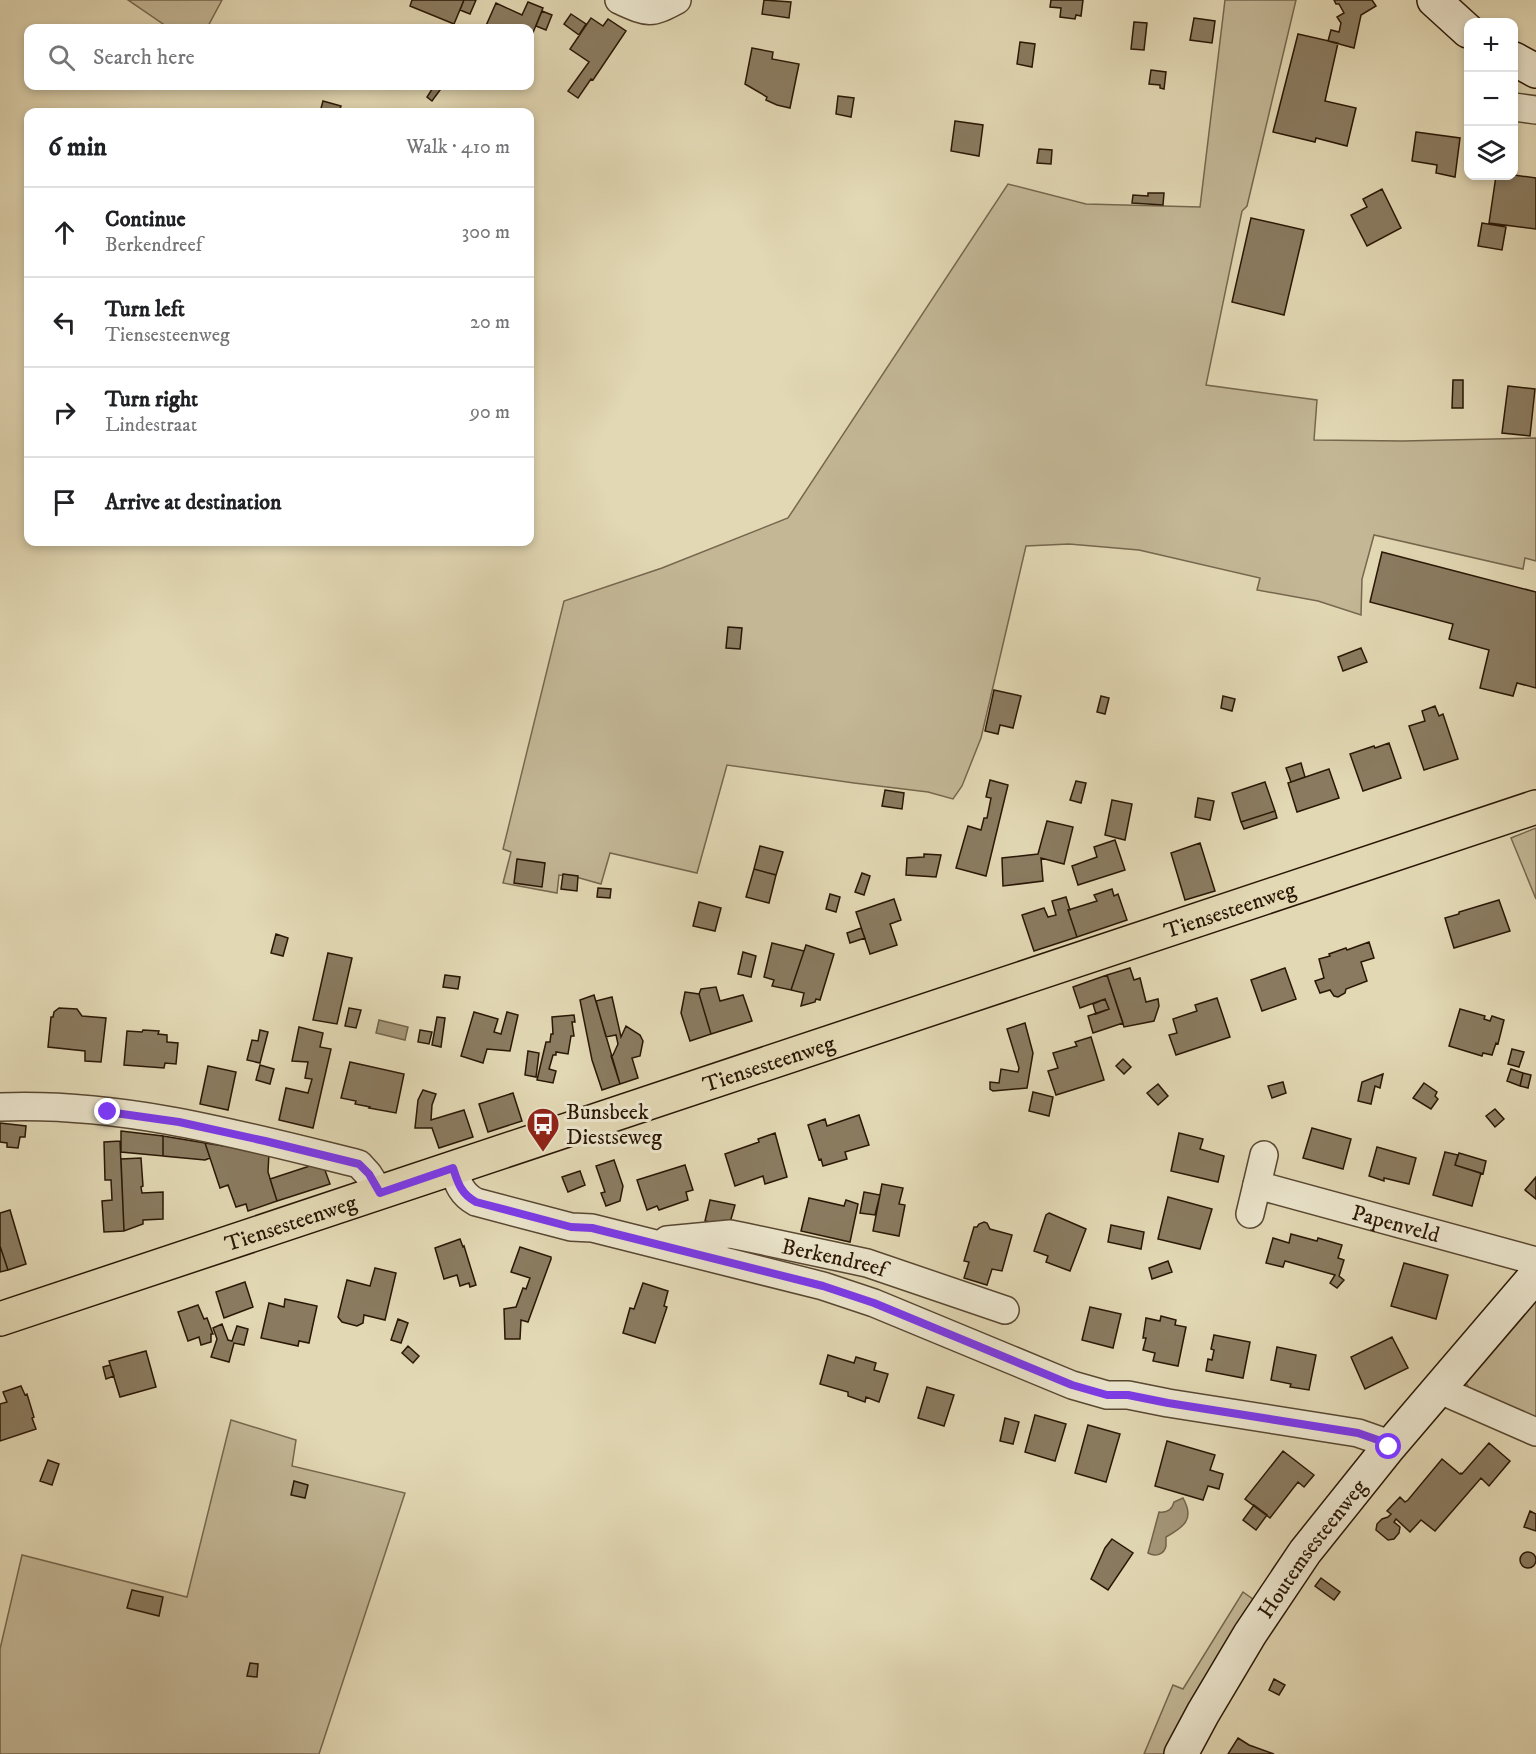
<!DOCTYPE html>
<meta charset="utf-8">
<style>
:root{--surface:#fff;--page:#f6f6f6;--text:#202124;--muted:#757577;--line:#e0e0e0}
body{margin:0;font-family:"IM FELL DW Pica",serif;background:var(--page);color:var(--text)}
.controls{position:absolute;right:18px;top:18px;display:grid;overflow:hidden;border-radius:12px;box-shadow:0 3px 9px #0003}
.controls button{width:54px;height:54px;display:grid;place-items:center;padding:0;border:0;border-bottom:2px solid var(--line);background:var(--surface);color:var(--text);font:30px sans-serif}
.stop{position:absolute;width:18px;height:18px;margin:-14px;border:4px solid #7c3aed;border-radius:50%;background:#fff}
.stop.end{background:#7c3aed;border-color:#fff;box-shadow:0 2px 6px #0008}
.list{margin:0;padding:0;list-style:none}
h2{display:flex;justify-content:space-between;align-items:center;height:78px;margin:0;padding:0 24px;font-size:26px}
h2 small{font-size:20px;font-weight:400;color:var(--muted)}
.list li{display:grid;grid-template-columns:39px 1fr auto;gap:18px;align-items:center;box-sizing:border-box;height:90px;padding:0 24px;border-top:2px solid var(--line)}
.list b{display:block;font-size:22px;white-space:nowrap}
.list p{margin:0;font-size:20px;white-space:nowrap;color:var(--muted)}
.list em{font-size:20px;font-style:normal;color:var(--muted)}
.icon{flex:none;width:33px;height:33px;fill:none;stroke:currentColor;stroke-width:2;stroke-linecap:round;stroke-linejoin:round}
.map{position:relative;flex:none;width:1536px;height:1754px;overflow:hidden}
.search{position:absolute;background:var(--surface);box-shadow:0 3px 9px #0003;left:24px;top:24px;width:510px;height:66px;display:flex;align-items:center;gap:15px;box-sizing:border-box;padding:0 21px;border-radius:12px;color:var(--muted);font-size:22px}
.panel{position:absolute;background:var(--surface);box-shadow:0 3px 9px #0003;left:24px;top:108px;width:510px;height:438px;border-radius:12px}
.map>svg:first-child{display:block}
.green{fill:#c3b796;stroke:#76674e;stroke-width:1.5}
.water{fill:#a39678;stroke:#73634a;stroke-width:1.5}
.building{fill:#8a7b60;stroke:#2a1705;stroke-width:1.5}
.lines{fill:none;stroke-linecap:round;stroke-linejoin:round}
.street-casing{stroke:#584731;stroke-width:30}
.secondary-casing{stroke:#2a1705;stroke-width:36}
.primary-casing{stroke:#2a1705;stroke-width:36}
.street{stroke:#ece6ce;stroke-width:27}
.secondary{stroke:#ece6ce;stroke-width:33}
.primary{stroke:#e2d8b4;stroke-width:33}
.route{stroke:#7c3aed;stroke-width:8}
.labels{text-anchor:middle;stroke-width:6;stroke-linejoin:round;paint-order:stroke}
.street-label{font-size:22px;fill:#2a1705;stroke:#ece6ce}
.poi-label{font-size:22px;fill:#2a1705;stroke:#ece6ce;text-anchor:start}
</style>
<div class="map">
<svg width="1536" height="1754" viewBox="0 0 1536 1754">
<rect width="100%" height="100%" fill="#e2d8b4"/>
<filter id="stains"><feTurbulence type="fractalNoise" baseFrequency=".00333" numOctaves="4"/><feColorMatrix values="0 0 0 0 .2 0 0 0 0 .09 0 0 0 0 .02 0 0 0 .5 -.17"/></filter>
<radialGradient id="worn" r=".72"><stop offset=".6" stop-color="#630" stop-opacity="0"/><stop offset="1" stop-color="#630" stop-opacity=".3"/></radialGradient>
<path class="green" d="M128,0H222L207,28H169Z
M1225,0H1296L1247,206L1242,211L1206,385L1317,400L1314,440L1403,441L1536,438V561L1525,558L1523,569L1374,535L1362,579L1361,615L1318,601L1257,590L1260,578L1139,550L1069,544L1026,546L981,738L962,786L953,799L928,792L854,783L727,765L697,873L610,853L601,884L576,877L559,875L557,893L503,883L511,852L503,849L564,601L662,568L788,518L1008,184L1086,204L1200,207Z
M1536,828V899L1511,838Z
M1536,1295V1421L1471,1391L1464,1380Z
M231,1420L296,1440L292,1466L405,1493L319,1754H0V1649L22,1555L187,1597Z
M1243,1592L1257,1602L1169,1754H1144L1173,1685L1183,1689Z"/>
<path class="water" d="M379,1020L408,1027L405,1040L376,1033Z
M1183,1498C1195,1519 1184,1527 1166,1537C1166,1540 1166,1543 1166,1546C1164,1555 1155,1557 1148,1553L1159,1512C1166,1513 1172,1510 1174,1502Z"/>
<path class="building" d="M412,0H464L454,24L410,6Z
M464,0H476L470,14L460,10Z
M764,0L791,2L789,18L762,14Z
M1051,0H1083L1081,16L1076,15L1075,19L1060,17L1061,8L1050,7Z
M1334,0H1372L1376,6L1361,15L1354,48L1328,41L1331,30L1339,32L1341,23L1337,17L1344,13L1339,4H1336Z
M528,2L543,8L530,40V28H485L496,3L522,15Z
M542,11L552,15L546,30L536,26Z
M571,14L586,24L579,35L564,24Z
M591,18L603,26L608,19L626,31L593,80L591,79L578,98L568,91L589,62L570,49Z
M1194,18L1215,21L1212,43L1190,40Z
M1134,22L1147,23L1144,50L1131,49Z
M1298,34L1338,43L1325,101L1356,108L1347,146L1316,138L1315,142L1273,132Z
M1020,42L1035,44L1032,67L1017,64Z
M752,48L773,52L772,59L799,64L790,108L777,105L766,100L767,97L745,84Z
M1151,70L1166,72L1164,89L1160,88V85L1149,84Z
M434,86H443L432,101L427,97Z
M838,96L854,98L851,117L836,114Z
M323,101L341,106L339,112H320Z
M955,121L983,125L979,156L951,151Z
M1416,132L1460,138L1455,177L1436,173L1437,165L1412,161Z
M1039,149L1052,150L1051,164L1037,163Z
M1514,175L1536,178V229L1489,223L1496,176Z
M1382,189L1401,228L1367,246L1351,215L1367,207L1363,199Z
M1148,193H1164L1163,205L1132,203L1133,195L1148,196Z
M1251,218L1304,230L1284,315L1232,302Z
M1482,223L1506,227L1502,250L1478,246Z
M1453,380H1463V408H1452Z
M1508,386L1535,389L1530,436L1502,433Z
M1382,552L1536,592V688L1517,683L1513,696L1480,688L1489,650L1449,639L1453,624L1370,602Z
M728,627L742,628L740,649L726,648Z
M1361,648L1367,662L1343,671L1338,657Z
M994,690L1021,696L1013,728L1000,725L998,734L985,731Z
M1101,696L1109,698L1105,714L1097,712Z
M1223,696L1235,699L1232,711L1221,708Z
M1435,706L1439,716L1443,714L1458,759L1424,770L1409,726L1425,721L1422,711Z
M1389,743L1401,778L1363,791L1350,754L1374,746L1375,748Z
M1301,763L1305,777L1291,782L1286,768Z
M1329,769L1339,798L1297,812L1288,783Z
M990,780L1008,785L986,876L956,868L968,826L981,830L984,818H987L991,798L986,797Z
M1076,781L1086,783L1081,803L1070,800Z
M1265,782L1275,811L1241,822L1232,793Z
M885,790L904,793L902,809L882,806Z
M1198,798L1214,801L1210,820L1195,817Z
M1112,800L1132,804L1125,840L1105,835Z
M1275,811L1277,818L1244,829L1241,822Z
M1047,821L1073,827L1064,864L1041,858L1043,881L1003,886L1002,858L1038,854Z
M1115,840L1125,870L1078,885L1072,866L1097,857L1094,847Z
M1200,843L1215,891L1185,900L1171,853Z
M760,846L783,852L776,875L754,869Z
M924,854L941,855L936,877L906,875L907,858L924,857Z
M517,859L545,863L542,887L514,883Z
M754,869L776,875L769,903L746,897Z
M862,873L870,876L864,895L855,892Z
M563,874L578,876L577,891L561,889Z
M598,888L611,889L610,898L597,897Z
M1112,889L1114,896L1118,894L1127,920L1077,937L1068,910L1097,901L1094,895Z
M830,894L840,897L836,912L826,909Z
M1066,897L1070,910H1068L1077,937L1034,951L1022,915L1044,908L1048,917L1056,915L1052,901Z
M894,899L901,920L890,924L897,945L870,954L856,912Z
M1499,900L1510,931L1454,948L1445,918L1459,914V912Z
M699,902L721,908L715,931L693,926Z
M861,928L865,938L850,943L847,933Z
M276,934L288,938L283,956L271,953Z
M1369,942L1374,958L1361,962L1367,981L1346,989L1345,993L1338,997L1334,996L1330,990L1320,993L1315,981L1324,978L1319,959L1330,956L1329,954L1346,948L1347,950Z
M772,943L804,951L791,990L772,986L774,980L764,977Z
M806,945L834,954L820,1000L816,999L815,1002L801,1006L804,993L791,990Z
M743,952L756,956L751,977L738,974Z
M328,953L352,958L337,1024L313,1020Z
M1130,968L1134,980L1140,978L1146,1002L1158,999L1159,1006L1154,1021L1124,1027L1107,975Z
M1285,968L1296,999L1262,1011L1251,980Z
M445,975L460,977L458,989L443,987Z
M1107,975L1123,1023L1093,1033L1088,1016L1109,1009L1105,999L1080,1008L1073,987Z
M716,987L720,1001L743,995L752,1021L711,1034L699,994L701,989Z
M685,992L699,994L711,1034L690,1041L681,1013Z
M594,995L620,1084L602,1090L592,1060L580,1000Z
M612,997L621,1037L626,1026L640,1035L643,1041L640,1056L632,1058L638,1078L620,1084L611,1056L613,1055L618,1044L616,1035L606,1037L596,1001Z
M1217,998L1230,1037L1176,1055L1169,1035L1177,1033L1173,1019L1197,1011L1195,1005Z
M1105,999L1109,1009L1096,1014L1093,1004Z
M59,1008L77,1009L82,1016L106,1018L101,1062L85,1061V1051L48,1047L51,1017H53L54,1012Z
M349,1008L361,1010L356,1028L345,1026Z
M1460,1009L1485,1016L1484,1019L1490,1021L1492,1016L1504,1020L1498,1044L1496,1043L1492,1055L1483,1053L1482,1056L1449,1046Z
M474,1012L498,1019L494,1032L501,1034L507,1012L518,1015L510,1051L487,1049L483,1063L461,1056Z
M574,1015L575,1022H572L574,1036H571L568,1054L556,1052V1055H553L549,1069L556,1071L553,1083L537,1080L546,1042H550L551,1034H553L552,1017Z
M437,1017L445,1018L441,1047L432,1045Z
M1025,1023L1033,1053L1027,1088L993,1091L990,1089V1082L999,1083L1001,1069L1018,1072L1019,1068L1007,1029Z
M299,1027L323,1033L320,1047L331,1049L313,1128L279,1120L286,1088L308,1093L312,1079L305,1078L308,1062L292,1061Z
M143,1030L159,1031L158,1034L167,1035V1042L178,1043L176,1064L165,1063L164,1068L124,1065L127,1031L142,1032Z
M260,1030L268,1032L260,1063L247,1060L252,1040L258,1041Z
M420,1030L432,1032L429,1044L418,1042Z
M1091,1037L1104,1080L1056,1095L1048,1071L1058,1068L1053,1053L1077,1046L1075,1042Z
M1512,1049L1524,1052L1519,1067L1508,1064Z
M528,1051L539,1053L536,1077L525,1075Z
M1123,1059L1131,1067L1124,1074L1116,1066Z
M350,1062L404,1074L396,1113L369,1108L370,1107L355,1104L356,1101L341,1098Z
M260,1065L274,1069L270,1084L256,1080Z
M208,1066L236,1072L228,1110L200,1104Z
M1511,1069L1523,1073L1520,1086L1507,1081Z
M1523,1073L1531,1075L1528,1088L1520,1086Z
M1383,1074L1380,1088L1375,1086L1371,1104L1358,1101L1362,1082Z
M1283,1082L1286,1093L1272,1098L1268,1086Z
M1424,1083L1437,1092L1435,1096L1438,1099L1431,1109L1413,1098Z
M1158,1084L1168,1096L1158,1105L1147,1093Z
M423,1090L436,1094L432,1105L431,1120L464,1110L473,1137L439,1148L432,1128H415L418,1100Z
M1033,1092L1053,1097L1049,1116L1029,1111Z
M513,1093L522,1121L488,1132L479,1104Z
M1495,1109L1504,1119L1495,1127L1486,1116Z
M859,1115L869,1145L845,1152L847,1159L823,1166L821,1159L819,1160L808,1125L825,1119L827,1126Z
M0,1123L26,1126L25,1137H20L18,1148L7,1147V1143L0,1142Z
M1312,1128L1351,1139L1343,1169L1303,1158Z
M121,1131L163,1136V1156L121,1152Z
M775,1133L787,1177L765,1184L763,1176L735,1186L725,1154L759,1142L758,1139Z
M1179,1133L1203,1139L1200,1149L1224,1156L1218,1182L1171,1171Z
M163,1136L205,1143L210,1158L205,1160L163,1156Z
M120,1141L124,1231L104,1232L102,1201L112,1200L111,1180H105L104,1142Z
M205,1143L269,1153L268,1172L277,1201L248,1211L246,1204L236,1207L228,1185L220,1188Z
M1377,1147L1416,1158L1409,1184L1384,1178V1181L1369,1176Z
M1445,1152L1458,1155L1455,1165L1481,1173L1472,1206L1433,1195Z
M1459,1153L1486,1161L1483,1174L1455,1165Z
M141,1158L143,1186L141,1187L142,1193L163,1192V1219L143,1220V1224L124,1231L121,1159Z
M614,1160L623,1186L620,1201L606,1206L601,1193L605,1192L596,1166Z
M322,1162L330,1184L277,1201L270,1179Z
M685,1165L693,1190L686,1192L688,1200L659,1210L657,1206L647,1210L637,1180Z
M580,1171L585,1185L568,1192L562,1177Z
M1536,1177V1199L1525,1190Z
M882,1184L903,1188L899,1204L905,1205L899,1236L873,1231Z
M864,1192L880,1195L875,1215L860,1213Z
M1168,1197L1212,1209L1200,1249L1158,1239Z
M809,1198L844,1206L846,1200L858,1204L850,1242L801,1231Z
M710,1200L735,1205L729,1226L705,1221Z
M10,1210L26,1264L8,1270L0,1246V1213Z
M1049,1213L1086,1229L1070,1271L1046,1262L1048,1256L1034,1251L1046,1215Z
M984,1222L987,1223L990,1229L1012,1235L1002,1271L992,1269L987,1285L964,1278L969,1262L964,1261L974,1227H977L979,1224Z
M1111,1225L1144,1232L1141,1249L1108,1242Z
M1291,1234L1317,1241L1318,1238L1342,1245L1338,1258L1344,1260L1339,1276L1344,1280L1337,1288L1330,1283L1335,1275L1285,1261L1283,1267L1266,1263L1273,1238L1289,1243Z
M460,1239L463,1247L464,1246L476,1285L470,1287L469,1283L460,1286L457,1275L444,1279L435,1248Z
M0,1246L8,1270L0,1272Z
M520,1247L551,1257V1259L528,1322L521,1320L520,1339H505L504,1309L516,1307L523,1288L526,1289L530,1278L511,1272Z
M1168,1261L1172,1272L1152,1279L1149,1268Z
M1404,1263L1448,1275L1436,1319L1391,1306Z
M375,1268L396,1273L385,1320L364,1315L363,1323L357,1326L342,1322L338,1317L347,1280L370,1286Z
M245,1282L253,1307L224,1318L216,1292Z
M643,1283L668,1291L664,1306L667,1307L655,1343L623,1333L630,1308L634,1309Z
M285,1299L317,1306L309,1343L299,1341L298,1346L261,1338L269,1303L284,1307Z
M198,1305L204,1319L207,1318L213,1334H211V1342L201,1345L199,1337L188,1341L178,1312Z
M1090,1307L1121,1314L1113,1348L1082,1340Z
M1161,1316L1176,1320L1175,1325L1186,1327L1178,1366L1153,1361L1155,1353L1143,1350L1146,1338H1143L1146,1318L1160,1321Z
M398,1319L408,1323L401,1343L391,1340Z
M222,1324L228,1340L232,1341L237,1326L248,1329L244,1345L234,1343L229,1362L211,1357L217,1339L213,1328Z
M1214,1335L1250,1342L1243,1378L1206,1371L1208,1359L1212,1360L1214,1350L1211,1349Z
M1392,1337L1408,1368L1365,1389L1351,1357Z
M408,1346L419,1356L413,1363L402,1353Z
M1277,1347L1316,1355L1309,1390L1290,1387L1291,1384L1271,1380Z
M146,1351L156,1387L120,1397L109,1361Z
M828,1355L854,1363L856,1357L876,1363L874,1370L888,1374L879,1402L866,1397L865,1402L848,1396V1392L820,1384Z
M110,1365L114,1376L106,1379L103,1367Z
M21,1386L25,1395L27,1394L34,1417L32,1418L36,1429L0,1441V1404L7,1402L3,1392Z
M927,1387L954,1395L944,1426L918,1418Z
M1035,1415L1066,1424L1055,1461L1025,1452Z
M1005,1418L1019,1422L1013,1444L1000,1441Z
M1088,1425L1120,1434L1106,1482L1075,1473Z
M1167,1441L1215,1455L1210,1470L1223,1474L1219,1489L1208,1486L1203,1500L1155,1486Z
M1489,1443L1510,1461L1489,1486L1481,1478L1435,1531L1421,1520L1410,1532L1396,1519L1394,1522L1400,1527L1399,1533L1394,1539L1388,1540L1376,1530L1377,1524L1382,1519L1388,1517L1391,1514L1387,1511L1400,1497L1405,1502L1408,1500L1442,1459L1460,1474L1461,1473L1462,1474Z
M1283,1451L1314,1475L1304,1487L1298,1482L1270,1518L1245,1499Z
M48,1460L59,1464L52,1485L40,1481Z
M294,1481L308,1485L305,1498L291,1495Z
M1254,1505L1267,1515L1256,1530L1243,1520Z
M1530,1511L1536,1514V1531L1524,1527Z
M1112,1539L1133,1553L1108,1590L1091,1579L1105,1548Z
M1520 1560a8 8 0 1 1 16 0a8 8 0 1 1-16 0Z
M1321,1578L1340,1592L1334,1600L1315,1586Z
M132,1590L163,1597L159,1616L127,1608Z
M250,1663L258,1664L257,1677L247,1676Z
M1274,1679L1285,1685L1279,1695L1269,1690Z
M1238,1738L1249,1745L1274,1754H1228Z"/>
<g class="lines">
<g class="street-casing">
<g id="street">
<path d="M619,0C648,13 649,15 677,0"/>
<path d="M1514,107L1536,110"/>
<path d="M0,1107C122,1102 242,1135 359,1164L368,1174L380,1193"/>
<path d="M453,1168C458,1183 461,1194 476,1202L571,1227L592,1228L823,1286L874,1303L1072,1385L1107,1395H1128L1168,1403L1358,1433L1378,1440L1389,1447"/>
<path id="s1" d="M1257,1185L1536,1261"/>
<path d="M1250,1214L1264,1155"/>
<path id="s2" d="M667,1240L730,1234L745,1237L867,1263L1005,1310"/>
<path d="M1439,1388L1449,1394L1536,1432"/>
</g>
</g>
<g class="secondary-casing">
<g id="secondary">
<path d="M1434,0L1468,31"/>
<path d="M1514,59L1536,71"/>
<path id="s3" d="M1181,1754L1203,1713L1250,1634L1305,1552L1389,1447L1536,1275"/>
</g>
</g>
<g class="primary-casing">
<g id="primary">
<path id="s4" d="M0,1319L1536,807"/>
</g>
</g>
<use href="#street" class="street"/>
<use href="#secondary" class="secondary"/>
<use href="#primary" class="primary"/>
</g>
<g class="lines">
<path class="route" d="M108,1112L179,1122L265,1141L359,1164L369,1174L380,1193L453,1168C458,1183 461,1194 476,1202L571,1227L592,1228L823,1286L874,1303L1072,1385L1107,1395H1128L1168,1403L1358,1433L1378,1440L1389,1447"/>
</g>
<defs>
<g id="bus-pin" transform="scale(1.725)"><path d="M0 17L-7.5 6A9.5 9.5 0 1 1 7.5 6Z" fill="#8f2418" stroke="#ece6ce"/><path d="M-5-6H5V4H4V6H2V4H-2V6H-4V4H-5ZM-3.5-4V0h7V-4ZM-3.5 1.2v1.5H-2V1.2ZM2 1.2v1.5H3.5V1.2Z" fill="#fff"/></g>
</defs>
<g fill-rule="evenodd">
<use href="#bus-pin" x="543" y="1124"/>
</g>
<g class="labels">
<g class="street-label">
<text dy="8" stroke="none"><textPath href="#s4" startOffset="1296">Tiensesteenweg</textPath></text>
<text dy="8" stroke="none"><textPath href="#s4" startOffset="810">Tiensesteenweg</textPath></text>
<text dy="8" stroke="none"><textPath href="#s4" startOffset="306">Tiensesteenweg</textPath></text>
<text dy="8" stroke="none"><textPath href="#s1" startOffset="144">Papenveld</textPath></text>
<text dy="8" stroke="none"><textPath href="#s2" startOffset="170">Berkendreef</textPath></text>
<text dy="8" stroke="none"><textPath href="#s3" startOffset="244">Houtemsesteenweg</textPath></text>
</g>
<g class="poi-label">
<text x="566" y="1119">Bunsbeek<tspan x="566" dy="25">Diestseweg</tspan></text>
</g>
</g>
<rect width="100%" height="100%" filter="url(#stains)"/>
<rect width="100%" height="100%" fill="url(#worn)"/>
</svg>
<div class="controls">
<button>+</button>
<button>−</button>
<button><svg class="icon" aria-label="layers" viewBox="0 0 24 24"><path d="M12 4l9 5-9 5-9-5zM3 14l9 5 9-5"/></svg></button>
</div>
<div class="stop" style="left:1389px;top:1447px"></div>
<div class="stop end" style="left:108px;top:1112px"></div>
<div class="search"><svg class="icon" aria-label="search" viewBox="0 0 24 24"><circle cx="10" cy="10" r="6"/><path d="M15 15l6 6"/></svg>Search here</div>
<section class="panel">
<h2>6 min<small>Walk · 410 m</small></h2>
<ul class="list">
<li><svg class="icon" aria-label="ahead" viewBox="0 0 24 24"><path d="M12 20V5M6 11l6-6 6 6"/></svg><div><b>Continue</b><p>Berkendreef</p></div><em>300 m</em></li>
<li><svg class="icon" aria-label="left" viewBox="0 0 24 24"><path d="M17 20v-9H6M10 6l-5 5 5 5"/></svg><div><b>Turn left</b><p>Tiensesteenweg</p></div><em>20 m</em></li>
<li><svg class="icon" aria-label="right" viewBox="0 0 24 24"><path d="M7 20v-9h11M14 6l5 5-5 5"/></svg><div><b>Turn right</b><p>Lindestraat</p></div><em>90 m</em></li>
<li><svg class="icon" aria-label="arrive" viewBox="0 0 24 24"><path d="M6 21V4h12l-3 4 3 4H6"/></svg><div><b>Arrive at destination</b></div></li>
</ul>
</section>
</div>
